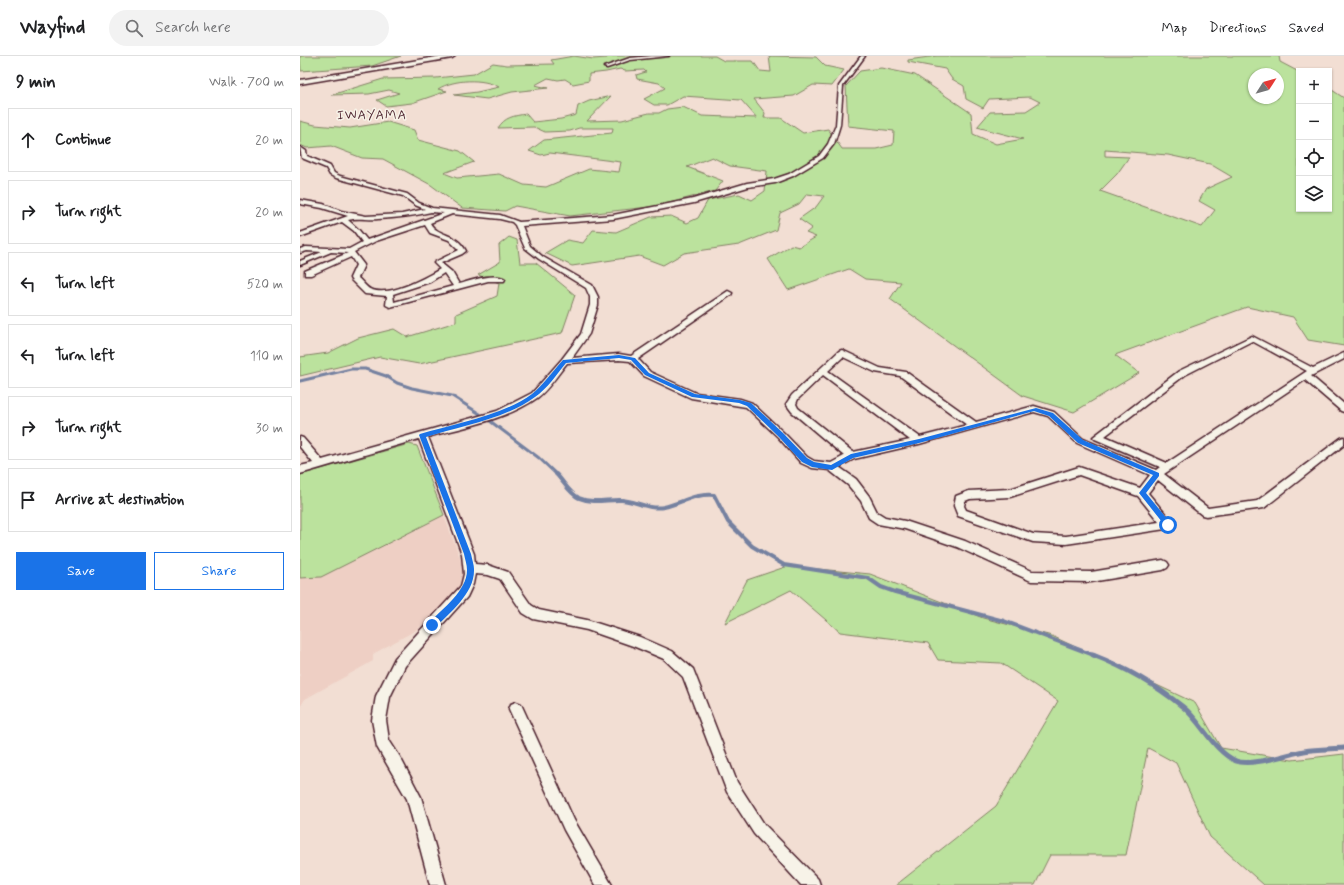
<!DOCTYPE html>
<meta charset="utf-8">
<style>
:root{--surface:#fff;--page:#f2f2f2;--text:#202124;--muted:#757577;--line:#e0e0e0;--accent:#1a73e8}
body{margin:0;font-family:Mynerve,sans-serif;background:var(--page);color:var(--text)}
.controls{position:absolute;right:12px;top:12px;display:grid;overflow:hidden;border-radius:0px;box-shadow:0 1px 3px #0004}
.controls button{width:36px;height:36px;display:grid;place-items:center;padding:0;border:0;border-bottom:1px solid var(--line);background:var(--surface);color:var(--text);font:20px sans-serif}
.compass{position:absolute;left:948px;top:12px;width:36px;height:36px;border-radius:50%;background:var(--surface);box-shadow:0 1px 3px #0004;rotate:54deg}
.stop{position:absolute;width:12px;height:12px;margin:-9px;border:3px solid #1a73e8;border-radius:50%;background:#fff}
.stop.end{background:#1a73e8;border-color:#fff;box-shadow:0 1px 4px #0008}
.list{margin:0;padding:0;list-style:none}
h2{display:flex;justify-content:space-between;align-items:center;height:52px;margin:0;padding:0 16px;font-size:17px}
h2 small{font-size:13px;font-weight:400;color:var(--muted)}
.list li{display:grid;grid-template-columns:26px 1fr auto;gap:12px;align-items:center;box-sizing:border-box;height:64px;margin:0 8px 8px;padding:0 8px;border:1px solid var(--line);border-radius:0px}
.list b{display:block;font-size:15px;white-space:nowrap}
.list em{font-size:13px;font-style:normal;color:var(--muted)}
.actions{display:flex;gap:8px;padding:12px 16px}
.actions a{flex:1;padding:9px 0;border:1px solid var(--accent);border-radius:0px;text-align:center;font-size:14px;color:var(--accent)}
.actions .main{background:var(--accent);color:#fff}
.icon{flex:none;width:22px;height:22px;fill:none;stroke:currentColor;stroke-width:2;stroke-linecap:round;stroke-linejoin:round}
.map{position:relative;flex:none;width:1044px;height:829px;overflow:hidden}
header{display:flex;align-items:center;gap:24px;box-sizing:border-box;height:56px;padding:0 20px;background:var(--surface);border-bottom:1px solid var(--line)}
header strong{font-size:19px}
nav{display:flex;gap:22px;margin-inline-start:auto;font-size:14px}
.search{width:280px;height:36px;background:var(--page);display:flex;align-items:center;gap:10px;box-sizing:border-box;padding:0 14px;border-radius:22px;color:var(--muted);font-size:15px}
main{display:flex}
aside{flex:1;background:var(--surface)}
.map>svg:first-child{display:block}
.built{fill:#eecfc4}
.green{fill:#bbe29d;stroke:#828064;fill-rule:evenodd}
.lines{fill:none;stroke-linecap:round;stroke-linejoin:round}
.stream-far2{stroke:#7581a0;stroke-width:3}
.stream-far1{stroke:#7581a0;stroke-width:4}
.stream{stroke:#7581a0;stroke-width:5}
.minor-casing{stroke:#4a1f2b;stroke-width:3}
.secondary-casing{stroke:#4a1f2b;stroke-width:3}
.minor{fill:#f7f3e8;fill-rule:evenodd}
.secondary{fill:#f7f3e8;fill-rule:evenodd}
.route{fill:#1a73e8}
.labels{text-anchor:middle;stroke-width:3;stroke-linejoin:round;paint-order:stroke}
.far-quarter-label{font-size:13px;letter-spacing:1px;fill:#4a1f2b;stroke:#f7f3e8}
</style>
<header>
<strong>Wayfind</strong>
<div class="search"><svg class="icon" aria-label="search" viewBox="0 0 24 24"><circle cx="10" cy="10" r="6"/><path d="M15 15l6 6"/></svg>Search here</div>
<nav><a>Map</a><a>Directions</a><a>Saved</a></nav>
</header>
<main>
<aside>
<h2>9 min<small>Walk · 700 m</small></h2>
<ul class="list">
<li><svg class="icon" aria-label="ahead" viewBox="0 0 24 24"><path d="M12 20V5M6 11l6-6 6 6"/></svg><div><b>Continue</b></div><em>20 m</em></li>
<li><svg class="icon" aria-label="right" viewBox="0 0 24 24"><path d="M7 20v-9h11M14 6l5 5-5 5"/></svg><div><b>Turn right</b></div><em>20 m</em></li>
<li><svg class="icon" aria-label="left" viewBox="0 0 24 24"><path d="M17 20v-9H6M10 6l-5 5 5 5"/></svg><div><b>Turn left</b></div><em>520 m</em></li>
<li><svg class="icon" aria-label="left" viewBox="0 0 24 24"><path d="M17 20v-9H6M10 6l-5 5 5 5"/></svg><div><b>Turn left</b></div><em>110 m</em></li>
<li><svg class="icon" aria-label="right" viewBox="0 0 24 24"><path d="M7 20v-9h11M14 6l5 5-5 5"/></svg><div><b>Turn right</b></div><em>30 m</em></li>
<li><svg class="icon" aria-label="arrive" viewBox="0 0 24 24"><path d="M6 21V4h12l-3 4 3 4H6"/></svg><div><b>Arrive at destination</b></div></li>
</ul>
<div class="actions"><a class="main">Save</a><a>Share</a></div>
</aside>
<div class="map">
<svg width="1044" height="829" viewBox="0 0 1044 829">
<rect width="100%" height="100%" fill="#f2ded3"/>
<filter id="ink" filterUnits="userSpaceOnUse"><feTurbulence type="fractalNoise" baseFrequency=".025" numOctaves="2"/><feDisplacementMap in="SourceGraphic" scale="8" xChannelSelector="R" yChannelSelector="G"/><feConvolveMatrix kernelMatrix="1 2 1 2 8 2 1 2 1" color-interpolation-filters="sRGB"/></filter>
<g filter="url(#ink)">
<path class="built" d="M109,388L117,390L164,512L163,523L159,535L139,557H136L118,573L73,598V605L5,643L0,651V419Z"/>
<path class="green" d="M0,0H101L72,10L1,15Z
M274,0L293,3L307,2V0H415L424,5H453L460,15L471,16L469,0L516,1L525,10L544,14L532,30L513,29L494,40L454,43L465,57L464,62H481L503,77L528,73L542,93H576L593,89L594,75L548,70L546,30L560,15L581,12L615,19L671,57L673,78L696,88L723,83L677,71L690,56L726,55L740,46L730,41L689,43L683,52L666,43L664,30L652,23L645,13L608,6V4L636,0H979L980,6L999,16V153H1029V32L1044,42V290L1008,284L993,261L947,251L815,299L839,317L774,356L723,340L590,243L601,226L565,223L549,213L488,234L468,203L491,189L499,191L516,181L506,177L512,172L499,163L516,151L524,140L507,138L499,148L480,157L476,174L439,189L384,197L363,209L339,200L272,210L245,197L267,184L283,187L293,174L316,176L351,161L371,160L387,167L398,162L408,144L439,138L452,144L465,135L467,115L430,110L412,101L387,111L423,125L415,135L357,150L270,160L215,150L205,155L162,152L131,129L83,103L62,102L31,90L7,92L0,89V65L15,69L50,72L88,66L114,74L118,84L160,95L174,106L144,117L157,122L199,118L224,129L246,131L289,113L319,116L321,106L250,97L241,99L229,95L244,84L312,77L313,72H279L270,75L245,76L234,71L198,72C205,61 213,60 226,58L233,66L261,63L276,59L278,50L289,45L311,40L287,65L322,64L349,57H359L367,53L383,51L402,60L457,62L441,44L383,40L367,49H354L344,43L365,32L359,27L337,23L336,19L346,16L344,14L325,15L320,13L306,16L289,18V25L273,28L265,23L258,24L248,22L235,29L248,32L212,36L187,43L154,39L177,36L199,31C183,22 154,23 138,33L147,35L112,47L86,50L77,44L99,37L89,34L69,38L31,39L83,23L136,22L174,18L193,7L207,9L254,8L251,4ZM954,18H978V42H954ZM805,94L868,99L910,108L932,121L906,133L899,145L915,154L902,171L800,135L817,118L829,101L805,100Z
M209,181L217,184L220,207H236L275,239L262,277L119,308L80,301L0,320V301L28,297L58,282L94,273L107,281L156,266V258L197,240L199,227L178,219L200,206L199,189Z
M109,388L117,390L144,459L21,521L0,522V419Z
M488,510L570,518L683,562L752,580L895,647L921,692L992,704L1044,698V829H964L910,781L876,707L848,692L826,799H750L735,829H596L696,750L758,645L701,607L638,604L628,587L540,576L491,534L425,567L447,524Z"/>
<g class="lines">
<path class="stream-far2" d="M0,325L51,313H65L86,320L97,327L112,332L152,340L180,358
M190,365L239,402L257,419"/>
<path class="stream-far1" d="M256,418C264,426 269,437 279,442C293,448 308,443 322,444C337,445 348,454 364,451C381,447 396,437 414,439L428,466L452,490L484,509L568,522L581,531L595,536L704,565L796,600"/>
<path class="stream" d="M793,599C824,611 857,630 883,651C901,665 914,696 936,705C951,711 988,698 1004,695C1017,693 1031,693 1044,692"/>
<g class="minor-casing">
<path id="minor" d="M352,0H369L330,4L307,12L304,11L330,2Z
M561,0H565L543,30L540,69L534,88L523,102L493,120L475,127L448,131L394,147L313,163L222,170L230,190L243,201L292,229L298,241V249L289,278L272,302L319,298L331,300L428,235L432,237L431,239L338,303L350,316L396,337L440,343L452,347L484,377L507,401L514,405L531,407L544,400L492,356L486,348L492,339L539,295L542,294L580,312L606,316L676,366L734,350L754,356L783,383L856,414L860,411L795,383L793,381L879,315L952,280L1013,312L1044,297V303L1011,320L1044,348V356L1041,355L1005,324L864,418L908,452L957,445L1041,382L1044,381V389L964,452L906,460L902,459L858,424L848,437L872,466L873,469L872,472L766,488L733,486L658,460L654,450L656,440L669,435L710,433L779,411L840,432L850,419L777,387L748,360L734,356L619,388L554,403L539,411L556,423L569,440L577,456L585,461L605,465L665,485L732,515L791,516L863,504L867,506L869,509L867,512L863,514L791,526L731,525L657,491L605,473L578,468L569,462L561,445L548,429L529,414L512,412L501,407L478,381L446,351L391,342L344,320L330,305L319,304L267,307C258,318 248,334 237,342C206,364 164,371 128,381L174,498L175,508L188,509L208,516L231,549L239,554L287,564L340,581L372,595L393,613L437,726L464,768L518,823L520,829H501L454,778L427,736L383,621L364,603L333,590L287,574L233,563L223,557L200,523L188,519L175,518L173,528L167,541L105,610L90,641L86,664L89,684L100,701L121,741L146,829H130L107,743L77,691L72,664L76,640L95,602L161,530L164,518L162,498L119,383L0,418V410L13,407L0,391V381L3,382L22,404L197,355L232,337L262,303L281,278L290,249V241L286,232L239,203L225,192L215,169L212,166L200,163L152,158L130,167C138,181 156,176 166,195L162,198L141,207L152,216L159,228C170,225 195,216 205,223L204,225H188L90,251L86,249L87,240L65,238L51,224L50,222L56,209L51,201L11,219H5V215L48,197L31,196L0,209V205L22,196L7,195L0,197V193L6,191L49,193L62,186L54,175L42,166L0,181V177L48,160L22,152L0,148V144L23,148L41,155L66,160L102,158L125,153L115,149L103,140L36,122L30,119L26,112L2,102L0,91L6,95L7,100L30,110L34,117L40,120L107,138L119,147L132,152L200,159L219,166L313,159L393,143L447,127L474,123L489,118L519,100L528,88L536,69L539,30ZM131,156L144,157L67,184L58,173L48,164C58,161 67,164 78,163C96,162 113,160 131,156ZM125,169L130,177L149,184L159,194L135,206L134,207L140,213C123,223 92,240 72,234C67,233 62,225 58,222L64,209L54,196L76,185ZM144,217L153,230L94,246L93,238L130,226ZM952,285L1007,315L867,407L805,380L885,319ZM543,301L575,316L600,320L667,369L620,381L528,315ZM523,319L610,384L553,396L498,352L496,348L498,343ZM779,419L838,440L859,466L766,480L733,478L666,454L664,450L665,445L670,443L710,441Z
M216,646L221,648L274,764L312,829H295L264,774L209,653L211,648Z"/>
</g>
<g class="secondary-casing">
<path id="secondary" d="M142,0H155L152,2L0,28V24Z"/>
</g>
<use href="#minor" class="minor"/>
<use href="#secondary" class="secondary"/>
</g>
</g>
<path class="route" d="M319,299L335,302L349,317L395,338L440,344L451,347L484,378L507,402L514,406L531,409L551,398L619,383L736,352L753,357L783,384L859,417V420L846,437L872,469L868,471H866L839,437L853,419L778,387L749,360L734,355L619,387L553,402L532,414L512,411L502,406L479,381L447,350L439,347L392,341L345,319L331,304L319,302L266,307C257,318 247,333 235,341C205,363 161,370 126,381L171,498C172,503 174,509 174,513C175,537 150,556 135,572H129V567C143,552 167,535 167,514C167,509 165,503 164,498L119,379L120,378C154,368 204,359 232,338C243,329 253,315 263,304Z"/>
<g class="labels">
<g class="far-quarter-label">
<text x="72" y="63">IWAYAMA</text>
</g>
</g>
</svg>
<div class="controls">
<button>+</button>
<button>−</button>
<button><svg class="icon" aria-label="locate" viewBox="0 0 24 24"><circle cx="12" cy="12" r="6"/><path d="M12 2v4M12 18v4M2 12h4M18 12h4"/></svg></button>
<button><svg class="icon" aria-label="layers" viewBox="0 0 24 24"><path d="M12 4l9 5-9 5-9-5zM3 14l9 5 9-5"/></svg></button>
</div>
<svg class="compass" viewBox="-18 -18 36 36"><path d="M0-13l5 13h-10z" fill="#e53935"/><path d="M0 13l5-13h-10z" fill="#757577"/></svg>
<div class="stop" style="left:868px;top:469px"></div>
<div class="stop end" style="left:132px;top:569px"></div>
</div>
</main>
